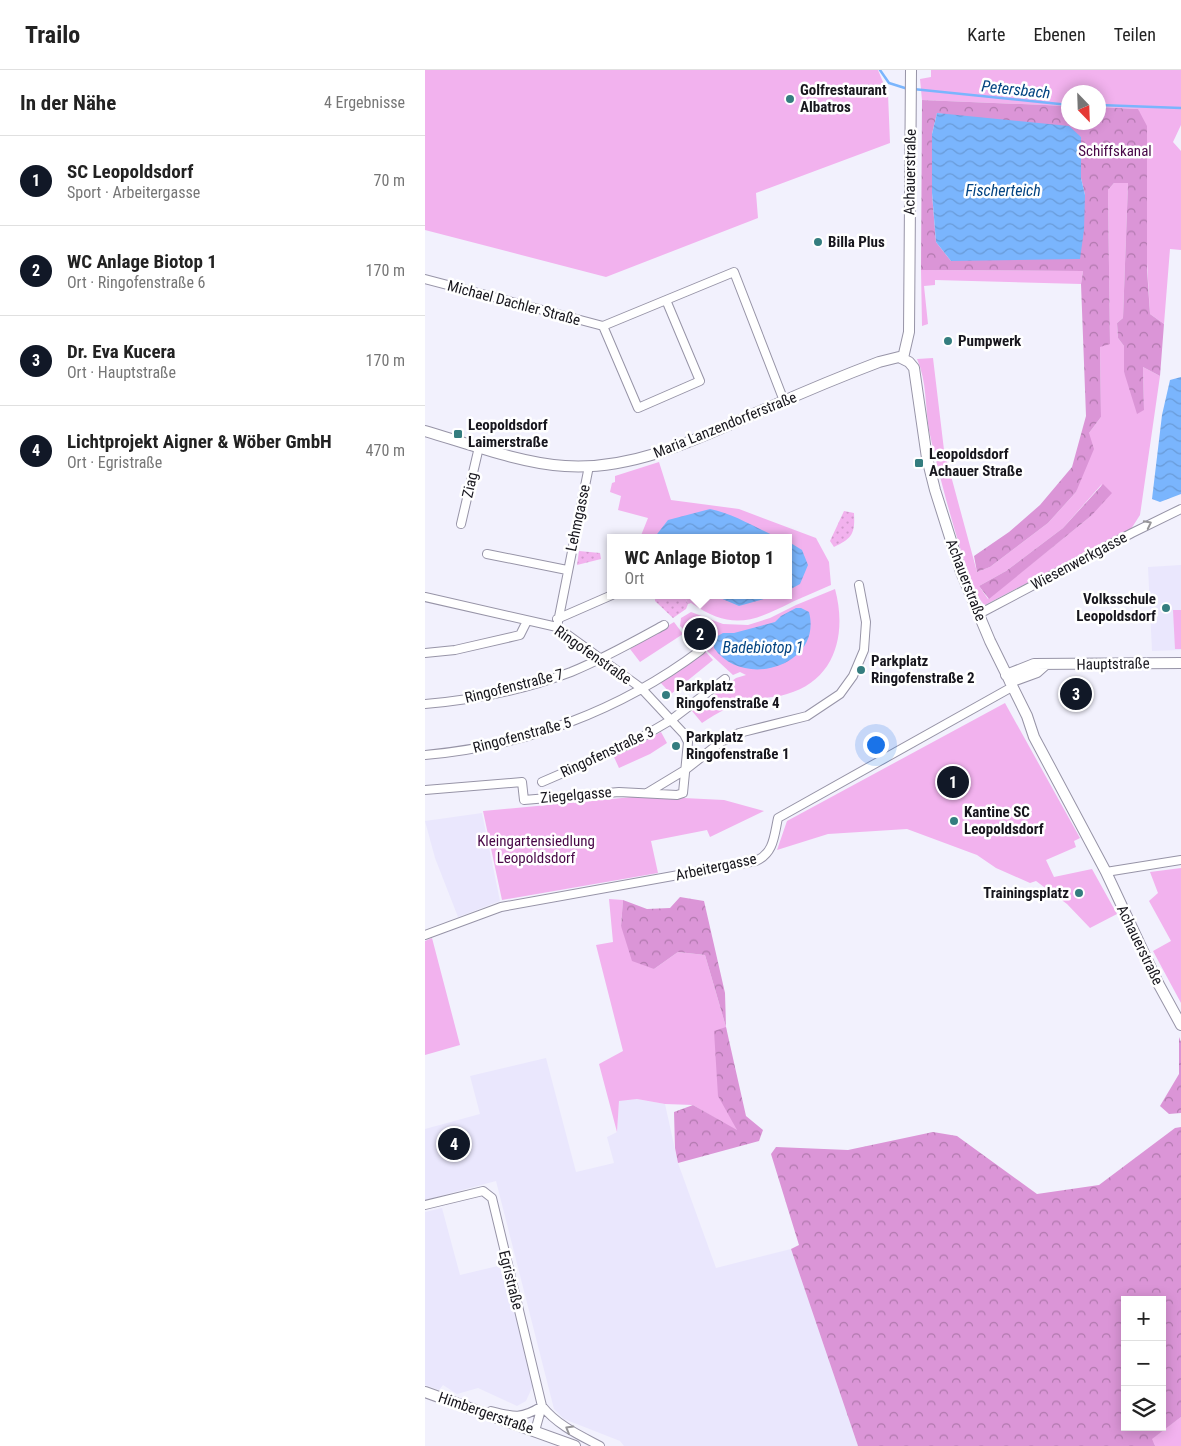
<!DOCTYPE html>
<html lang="de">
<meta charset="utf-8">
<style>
:root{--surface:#fff;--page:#f2f2f2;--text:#222;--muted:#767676;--line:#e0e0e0;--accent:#111827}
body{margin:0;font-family:"Roboto Condensed",sans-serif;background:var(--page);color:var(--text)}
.controls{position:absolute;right:15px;bottom:15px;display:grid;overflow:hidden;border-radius:0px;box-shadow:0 2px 12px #0003}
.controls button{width:45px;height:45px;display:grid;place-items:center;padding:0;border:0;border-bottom:1px solid var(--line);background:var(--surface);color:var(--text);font:25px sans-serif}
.compass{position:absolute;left:636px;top:15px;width:45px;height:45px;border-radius:50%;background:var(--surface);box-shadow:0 2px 12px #0003;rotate:157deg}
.you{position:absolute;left:450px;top:674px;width:18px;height:18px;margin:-12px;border:4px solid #fff;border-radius:50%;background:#1a73e8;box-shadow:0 0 0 8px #1a73e833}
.badge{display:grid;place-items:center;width:32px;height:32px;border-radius:50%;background:var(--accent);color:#fff;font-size:16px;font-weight:700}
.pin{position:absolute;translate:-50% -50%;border:2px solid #fff;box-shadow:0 1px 5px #0006}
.popup{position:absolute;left:182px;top:464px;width:185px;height:65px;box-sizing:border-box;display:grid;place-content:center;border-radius:0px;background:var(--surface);filter:drop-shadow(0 1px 4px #0005);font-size:16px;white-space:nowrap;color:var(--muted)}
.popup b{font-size:19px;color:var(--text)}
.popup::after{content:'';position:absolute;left:50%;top:100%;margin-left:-10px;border:10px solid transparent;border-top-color:var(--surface)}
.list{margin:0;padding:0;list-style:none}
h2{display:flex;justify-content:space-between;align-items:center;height:65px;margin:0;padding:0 20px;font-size:21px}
h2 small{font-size:16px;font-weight:400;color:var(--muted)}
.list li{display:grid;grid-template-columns:32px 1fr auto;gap:15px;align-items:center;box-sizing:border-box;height:90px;padding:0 20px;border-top:1px solid var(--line)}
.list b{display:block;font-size:19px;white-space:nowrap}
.list p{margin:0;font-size:16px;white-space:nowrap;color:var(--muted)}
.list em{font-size:16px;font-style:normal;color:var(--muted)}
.icon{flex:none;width:28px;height:28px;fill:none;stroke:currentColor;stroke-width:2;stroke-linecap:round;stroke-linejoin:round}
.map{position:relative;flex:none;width:756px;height:1376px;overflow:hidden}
header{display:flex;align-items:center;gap:30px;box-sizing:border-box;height:70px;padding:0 25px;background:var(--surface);border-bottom:1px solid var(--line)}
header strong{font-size:24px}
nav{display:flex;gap:28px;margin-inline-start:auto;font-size:18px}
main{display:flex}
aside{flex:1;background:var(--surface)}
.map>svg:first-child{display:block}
.built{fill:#eae7fd}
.green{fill:#f2b2ee;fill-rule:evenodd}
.forest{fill:url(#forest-crowns);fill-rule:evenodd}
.park{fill:url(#park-dots)}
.water{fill:url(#water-waves)}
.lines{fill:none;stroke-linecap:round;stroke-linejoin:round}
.stream{stroke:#7ab5fd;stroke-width:2.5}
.minor-casing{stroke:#9794a7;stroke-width:10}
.tertiary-casing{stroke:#9794a7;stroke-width:12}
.minor{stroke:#fff;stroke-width:8}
.tertiary{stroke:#fff;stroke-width:10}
.oneway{stroke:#979699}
.poi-dot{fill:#347d7f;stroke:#fff;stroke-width:2}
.labels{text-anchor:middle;stroke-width:5;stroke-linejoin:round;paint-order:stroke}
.poi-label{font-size:15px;font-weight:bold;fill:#17161d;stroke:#fff;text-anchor:start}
.park-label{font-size:15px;fill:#480747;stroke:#fff}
.street-label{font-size:15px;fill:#17161d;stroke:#fff}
.water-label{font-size:16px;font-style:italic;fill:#024381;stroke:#fff}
</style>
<header>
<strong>Trailo</strong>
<nav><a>Karte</a><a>Ebenen</a><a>Teilen</a></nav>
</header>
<main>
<aside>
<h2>In der Nähe<small>4 Ergebnisse</small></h2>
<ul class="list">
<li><span class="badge">1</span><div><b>SC Leopoldsdorf</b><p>Sport · Arbeitergasse</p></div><em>70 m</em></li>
<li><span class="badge">2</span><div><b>WC Anlage Biotop 1</b><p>Ort · Ringofenstraße 6</p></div><em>170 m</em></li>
<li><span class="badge">3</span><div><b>Dr. Eva Kucera</b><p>Ort · Hauptstraße</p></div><em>170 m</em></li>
<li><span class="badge">4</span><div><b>Lichtprojekt Aigner &amp; Wöber GmbH</b><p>Ort · Egristraße</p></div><em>470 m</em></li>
</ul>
</aside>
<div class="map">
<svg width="756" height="1376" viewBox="0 0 756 1376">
<defs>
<pattern id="forest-crowns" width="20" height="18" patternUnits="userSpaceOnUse" patternTransform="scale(1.25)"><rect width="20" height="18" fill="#db95d7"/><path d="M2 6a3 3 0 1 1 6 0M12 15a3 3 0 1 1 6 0" fill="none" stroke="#b179ae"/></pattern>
<pattern id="park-dots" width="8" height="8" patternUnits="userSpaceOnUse" patternTransform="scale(1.25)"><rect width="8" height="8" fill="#f2b2ee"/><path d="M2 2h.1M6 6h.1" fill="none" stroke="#cf98cc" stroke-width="1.8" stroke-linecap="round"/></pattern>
<pattern id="water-waves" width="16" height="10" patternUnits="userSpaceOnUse" patternTransform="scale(1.25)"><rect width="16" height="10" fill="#7ab5fd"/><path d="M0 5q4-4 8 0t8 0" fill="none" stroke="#699bd8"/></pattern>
</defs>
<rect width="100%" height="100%" fill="#f2f1fd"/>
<path class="built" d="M756,495V580L727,581L723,497Z
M57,743L75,831L33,847L10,788L0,751Z
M121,988L151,1102L189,1093L182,1067L192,1062L194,1030L212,1029L240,1034L253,1093L291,1198L366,1179L433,1376H199L195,1371L139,1349L129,1339L71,1111L0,1130V1059L55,1044L45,1006Z
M17,1138L35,1205L77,1195L109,1313L101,1331L92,1336L53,1318L32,1324L18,1315L14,1320L0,1315V1142Z"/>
<path class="green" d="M0,0H453L463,24L465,73L331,123L333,148L181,207L0,160Z
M506,0H756V55L748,72L756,81V180L745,179L739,254L725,244L713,39L674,37V22H644L643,36L497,30L495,9L506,7Z
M689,113H703L698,248L692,253L693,268L699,276V302L719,340L718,297L735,306L715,445L706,459L560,535C544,526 509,385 504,360C500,337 502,311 492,289L508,288L519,380L552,502L565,497L623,453L651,422L664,363L676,347L675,276L685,273L683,120ZM677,414L666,446L563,529L554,516L581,501L638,458Z
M496,200L658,201L656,214L510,210V215L499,216L503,254L497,256Z
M234,392L246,430L314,439L391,468L404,492L406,515C393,521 380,526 367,532C326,553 306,560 266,533L263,534L259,525H364V468H215L223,448L193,440L196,426L185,422L187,413L190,412V406Z
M410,519C422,563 411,610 362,624C351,628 339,627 328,629C310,633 292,643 277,653L267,641L311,608L321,605L315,602L308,605L255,556L256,548L266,542L298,554L323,555L345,548L371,535Z
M748,540H756V579H750Z
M249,552L258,564L215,592L205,579Z
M280,581L288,590L246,624L235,612Z
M580,633L655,768L649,771L651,777L621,790L629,807L667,799L692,844L665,858L642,834L611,811L605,813L571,798L552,785L482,759L403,764L352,780L362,751Z
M236,662L242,673L225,684L194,698L189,687Z
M218,726L299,730L339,741L285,767L282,760L226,771L233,803L77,830L58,741Z
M756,798V933L728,881L746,871L724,831L733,823L725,802Z
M184,829L198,830L196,856L229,899L253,882L280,885L301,957L312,1061L268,1035L240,1034L212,1029L194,1031L192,1062L174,994L198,981L171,875L188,872Z
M7,868L35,975L0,985V871Z
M756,1347V1376H730L726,1369Z"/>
<path class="forest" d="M497,30L643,36L644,52H674V37L713,39L722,56V199L725,244L739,254L735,306L718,297L719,340L712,344L699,302V276L693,268L692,253L698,248L703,113H689L683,120L685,274L675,277L676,347L664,363L669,379L651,422L623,453L565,497L552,502L549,486L584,462L615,435L647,397L661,346L656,214L658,201L496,200ZM512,43L656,67V108L660,125L526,191L511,172L507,123V64Z
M678,414L687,423L666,446L564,529L554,516L581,501L638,458Z
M255,827L279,831L300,923L301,957L321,1046L338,1060L334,1071L253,1093L250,1078L249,1042L268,1035L312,1060L293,1026L289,961L301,957L280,885L253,882L229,899L207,891L196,856L198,830L222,839L245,838Z
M754,967L756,972V1043L744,1044L735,1036L754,1004Z
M756,1057V1347L727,1369L730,1376H433L366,1179L374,1175L346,1084L351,1077L423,1080L508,1062L532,1066L612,1124L674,1115L750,1058ZM700,1230H737V1357H700Z"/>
<path class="park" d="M419,441L429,443C430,463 428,468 409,477L405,471Z
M154,481L175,483L176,489L152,495Z
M234,525H259L263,534L261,539L248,548L230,531V527Z"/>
<path class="water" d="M512,43L644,56L656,67V108L660,125L659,160L655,189L526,191L511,172L507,123V64Z
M756,307V424L735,432L727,429L737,345L745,310Z
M285,439C311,444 331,459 355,468H229L243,450Z
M364,472L377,480L383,495L375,514L364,520Z
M288,525H353L314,536Z
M371,538H376L384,542C398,596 318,620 289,578V568L298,563H309L350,552L356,546Z"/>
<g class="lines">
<path class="stream" d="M455,0L464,13L483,19
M488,19L644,35
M674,35L756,38"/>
<g class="minor-casing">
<path id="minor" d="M0,209L178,256L309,202L359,331
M178,256L213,338L275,311L241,230
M36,454L54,377
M62,484L142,500
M0,527L132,557L216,618L259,664L263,672L258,723L252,725L194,722L99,730L97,712L0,720
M554,544L707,463L756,439
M132,549L187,525
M132,557L164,396
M0,583L30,580L95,565L102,551
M0,634C49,630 101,619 146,602C178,589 208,572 239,555
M0,685C100,676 195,641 276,580
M117,712L205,674L246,650L300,609
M222,723L260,700L296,672L314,663L382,646L415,624L428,606L439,580L441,552L434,515
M681,802L756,790
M0,865L76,837L331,791C349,783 349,766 353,748L587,617
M0,1135L58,1121L67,1128L117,1336L110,1361
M66,1341C89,1347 97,1349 117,1336C132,1355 154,1365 175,1376"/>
</g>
<g class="tertiary-casing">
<path id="tertiary" d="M478,288L484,262L486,0
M0,361C41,373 98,394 140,396C212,401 280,365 345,337C381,321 417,306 454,292L474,287L484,292L489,298L502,388L510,420L536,502L565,571L602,646L609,667L681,802L733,913L756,955
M581,605L609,594L756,593
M585,612L612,602L621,594
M0,1322L150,1376"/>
</g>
<use href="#minor" class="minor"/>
<use href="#tertiary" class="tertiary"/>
</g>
<defs><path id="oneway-chevron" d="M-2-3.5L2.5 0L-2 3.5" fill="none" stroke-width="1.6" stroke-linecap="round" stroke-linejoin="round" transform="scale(1.25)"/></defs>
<g class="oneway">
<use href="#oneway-chevron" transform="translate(723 454) rotate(-27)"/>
<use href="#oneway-chevron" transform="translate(144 1359) rotate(-150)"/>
</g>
<g class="poi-dot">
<circle cx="365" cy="29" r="5"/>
<circle cx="393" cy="172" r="5"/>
<circle cx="523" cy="271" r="5"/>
<rect x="28" y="359" width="10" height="10" rx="2.5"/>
<rect x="489" y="388" width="10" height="10" rx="2.5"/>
<circle cx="741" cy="538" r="5"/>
<circle cx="436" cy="600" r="5"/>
<circle cx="241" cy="625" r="5"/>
<circle cx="251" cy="676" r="5"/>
<circle cx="529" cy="751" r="5"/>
<circle cx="654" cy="823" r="5"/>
</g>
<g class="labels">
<g class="poi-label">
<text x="375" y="25">Golfrestaurant<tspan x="375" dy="17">Albatros</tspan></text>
<text x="403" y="177">Billa Plus</text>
<text x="533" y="276">Pumpwerk</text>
<text x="43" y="360">Leopoldsdorf<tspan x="43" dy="17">Laimerstraße</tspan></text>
<text x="504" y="389">Leopoldsdorf<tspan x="504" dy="17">Achauer Straße</tspan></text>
<text x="731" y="534" text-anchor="end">Volksschule<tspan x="731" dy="17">Leopoldsdorf</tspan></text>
<text x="446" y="596">Parkplatz<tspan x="446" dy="17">Ringofenstraße 2</tspan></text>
<text x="251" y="621">Parkplatz<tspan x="251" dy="17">Ringofenstraße 4</tspan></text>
<text x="261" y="672">Parkplatz<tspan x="261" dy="17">Ringofenstraße 1</tspan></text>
<text x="539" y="747">Kantine SC<tspan x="539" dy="17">Leopoldsdorf</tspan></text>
<text x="644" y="828" text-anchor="end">Trainingsplatz</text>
</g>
<g class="park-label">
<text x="690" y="86">Schiffskanal</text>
<text x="111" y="776">Kleingartensiedlung<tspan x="111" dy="17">Leopoldsdorf</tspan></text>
</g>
<g class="street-label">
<text transform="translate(485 102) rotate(-89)" y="5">Achauerstraße</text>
<text transform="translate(89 233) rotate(15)" y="5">Michael Dachler Straße</text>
<text transform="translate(300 355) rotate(-22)" y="5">Maria Lanzendorferstraße</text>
<text transform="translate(45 415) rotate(-77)" y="5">Ziag</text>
<text transform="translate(153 448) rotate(-78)" y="5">Lehmgasse</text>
<text transform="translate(654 491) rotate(-28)" y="5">Wiesenwerkgasse</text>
<text transform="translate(541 510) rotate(69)" y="5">Achauerstraße</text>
<text transform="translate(168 585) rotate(35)" y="5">Ringofenstraße</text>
<text transform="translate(688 594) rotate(-1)" y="5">Hauptstraße</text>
<text transform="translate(89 616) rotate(-14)" y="5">Ringofenstraße 7</text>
<text transform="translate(97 665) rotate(-15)" y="5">Ringofenstraße 5</text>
<text transform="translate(182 682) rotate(-25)" y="5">Ringofenstraße 3</text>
<text transform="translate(151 725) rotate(-5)" y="5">Ziegelgasse</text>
<text transform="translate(291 797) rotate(-12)" y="5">Arbeitergasse</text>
<text transform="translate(715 875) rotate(64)" y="5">Achauerstraße</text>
<text transform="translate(86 1210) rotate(76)" y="5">Egristraße</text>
<text transform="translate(61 1343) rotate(19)" y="5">Himbergerstraße</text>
</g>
<g class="water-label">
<text transform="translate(591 19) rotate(6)" y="6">Petersbach</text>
<text x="578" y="126">Fischerteich</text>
<text x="338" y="583">Badebiotop 1</text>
</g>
</g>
</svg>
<div class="controls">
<button>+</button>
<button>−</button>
<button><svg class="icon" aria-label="layers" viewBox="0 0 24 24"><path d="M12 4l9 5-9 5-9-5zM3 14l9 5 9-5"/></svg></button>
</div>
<svg class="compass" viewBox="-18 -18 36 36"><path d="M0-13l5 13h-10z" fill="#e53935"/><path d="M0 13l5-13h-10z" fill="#767676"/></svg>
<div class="you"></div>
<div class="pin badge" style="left:528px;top:712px">1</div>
<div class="pin badge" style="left:275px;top:564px">2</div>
<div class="popup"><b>WC Anlage Biotop 1</b>Ort</div>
<div class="pin badge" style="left:651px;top:624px">3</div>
<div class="pin badge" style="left:29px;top:1074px">4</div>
</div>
</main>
